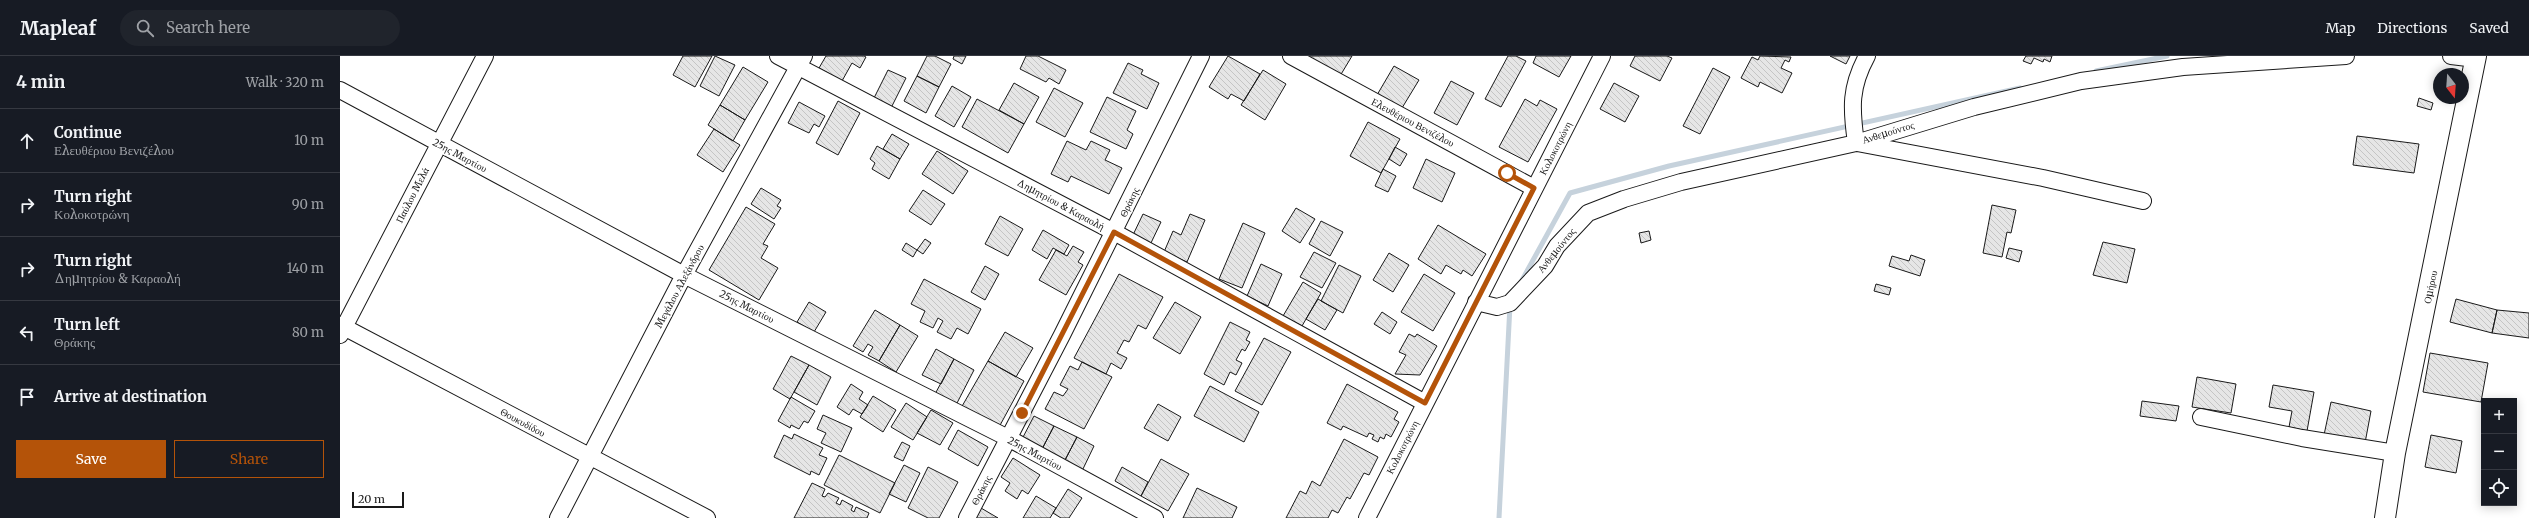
<!DOCTYPE html>
<meta charset="utf-8">
<style>
:root{--surface:#171b24;--page:#20242c;--text:#f1f3f6;--muted:#9ea1a6;--line:#363941;--accent:#b45309}
body{margin:0;font-family:Merriweather,serif;background:var(--page);color:var(--text)}
.controls{position:absolute;right:12px;bottom:12px;display:grid;overflow:hidden;border-radius:0px;box-shadow:0 2px 10px #0003}
.controls button{width:36px;height:36px;display:grid;place-items:center;padding:0;border:0;border-bottom:1px solid var(--line);background:var(--surface);color:var(--text);font:20px sans-serif}
.compass{position:absolute;left:2093px;top:12px;width:36px;height:36px;border-radius:50%;background:var(--surface);box-shadow:0 2px 10px #0003;rotate:163deg}
.scale{position:absolute;left:12px;bottom:10px;width:52px;box-sizing:border-box;padding-left:4px;border:2px solid #1a1a1a;border-top:0;font-size:11px;line-height:14px;white-space:nowrap;color:#1a1a1a;-webkit-text-stroke:3px #fff;paint-order:stroke}
.stop{position:absolute;width:12px;height:12px;margin:-9px;border:3px solid #b45309;border-radius:50%;background:#fff}
.stop.end{background:#b45309;border-color:#fff;box-shadow:0 1px 4px #0008}
.list{margin:0;padding:0;list-style:none}
h2{display:flex;justify-content:space-between;align-items:center;height:52px;margin:0;padding:0 16px;font-size:17px}
h2 small{font-size:13px;font-weight:400;color:var(--muted)}
.list li{display:grid;grid-template-columns:26px 1fr auto;gap:12px;align-items:center;box-sizing:border-box;height:64px;padding:0 16px;border-top:1px solid var(--line)}
.list b{display:block;font-size:15px;white-space:nowrap}
.list p{margin:0;font-size:13px;white-space:nowrap;color:var(--muted)}
.list em{font-size:13px;font-style:normal;color:var(--muted)}
.actions{display:flex;gap:8px;padding:12px 16px}
.actions a{flex:1;padding:9px 0;border:1px solid var(--accent);border-radius:0px;text-align:center;font-size:14px;color:var(--accent)}
.actions .main{background:var(--accent);color:#fff}
.icon{flex:none;width:22px;height:22px;fill:none;stroke:currentColor;stroke-width:2;stroke-linecap:round;stroke-linejoin:round}
.map{position:relative;flex:none;width:2189px;height:462px;overflow:hidden}
header{display:flex;align-items:center;gap:24px;box-sizing:border-box;height:56px;padding:0 20px;background:var(--surface);border-bottom:1px solid var(--line)}
header strong{font-size:19px}
nav{display:flex;gap:22px;margin-inline-start:auto;font-size:14px}
.search{width:280px;height:36px;background:var(--page);display:flex;align-items:center;gap:10px;box-sizing:border-box;padding:0 14px;border-radius:22px;color:var(--muted);font-size:15px}
main{display:flex}
aside{flex:1;background:var(--surface)}
.map>svg:first-child{display:block}
.lines{fill:none;stroke-linecap:round;stroke-linejoin:round}
.stream{stroke:#c6d2dc;stroke-width:5}
.building{fill:url(#building-back-hatch);stroke:#1a1a1a}
.minor-casing{stroke:#1a1a1a;stroke-width:18}
.tertiary-casing{stroke:#1a1a1a;stroke-width:22}
.minor{stroke:#fff;stroke-width:16}
.tertiary{stroke:#fff;stroke-width:20}
.route{stroke:#b45309;stroke-width:5}
.labels{text-anchor:middle;stroke-width:3;stroke-linejoin:round;paint-order:stroke}
.street-label{font-size:10px;fill:#1a1a1a;stroke:#fff}
</style>
<header>
<strong>Mapleaf</strong>
<div class="search"><svg class="icon" aria-label="search" viewBox="0 0 24 24"><circle cx="10" cy="10" r="6"/><path d="M15 15l6 6"/></svg>Search here</div>
<nav><a>Map</a><a>Directions</a><a>Saved</a></nav>
</header>
<main>
<aside>
<h2>4 min<small>Walk · 320 m</small></h2>
<ul class="list">
<li><svg class="icon" aria-label="ahead" viewBox="0 0 24 24"><path d="M12 20V5M6 11l6-6 6 6"/></svg><div><b>Continue</b><p>Ελευθέριου Βενιζέλου</p></div><em>10 m</em></li>
<li><svg class="icon" aria-label="right" viewBox="0 0 24 24"><path d="M7 20v-9h11M14 6l5 5-5 5"/></svg><div><b>Turn right</b><p>Κολοκοτρώνη</p></div><em>90 m</em></li>
<li><svg class="icon" aria-label="right" viewBox="0 0 24 24"><path d="M7 20v-9h11M14 6l5 5-5 5"/></svg><div><b>Turn right</b><p>Δημητρίου &amp; Καραολή</p></div><em>140 m</em></li>
<li><svg class="icon" aria-label="left" viewBox="0 0 24 24"><path d="M17 20v-9H6M10 6l-5 5 5 5"/></svg><div><b>Turn left</b><p>Θράκης</p></div><em>80 m</em></li>
<li><svg class="icon" aria-label="arrive" viewBox="0 0 24 24"><path d="M6 21V4h12l-3 4 3 4H6"/></svg><div><b>Arrive at destination</b></div></li>
</ul>
<div class="actions"><a class="main">Save</a><a>Share</a></div>
</aside>
<div class="map">
<svg width="2189" height="462" viewBox="0 0 2189 462">
<defs>
<pattern id="building-back-hatch" width="6" height="6" patternUnits="userSpaceOnUse"><rect width="6" height="6" fill="#e6e6e6"/><path d="M-1 5l2 2M0 0l6 6M5-1l2 2" fill="none" stroke="#c5c5c5"/></pattern>
</defs>
<rect width="100%" height="100%" fill="#fff"/>
<g class="lines">
<path class="stream" d="M1756,15L1827,0
M1181,226L1230,137L1329,110L1680,32
M1159,462L1170,249"/>
</g>
<path class="building" d="M343,0H372L355,31L333,19Z
M375,0L395,9L379,40L360,30Z
M486,0H524L526,1L520,12L512,7L502,25L479,12Z
M587,0H595L611,8L599,31L577,20Z
M614,0H626L622,8L613,3Z
M686,0H698L726,14L719,28L709,22L706,26L680,13Z
M888,0L920,18L904,45L891,38L888,43L869,31Z
M964,0H1012L1000,20Z
M1168,0H1176L1186,5L1161,51L1145,43Z
M1196,0H1231L1219,21L1193,7Z
M1295,0H1327L1332,2L1320,25L1290,10Z
M1420,0L1451,1L1449,6L1445,4L1441,12L1452,17L1442,37L1420,26L1418,31L1401,22L1412,1L1418,4Z
M1490,0H1510L1506,8Z
M1686,0H1712L1710,6L1704,3L1703,6L1694,2L1691,8L1683,5Z
M788,7L803,14L801,18L819,27L807,53L773,37Z
M1054,10L1079,24L1062,52L1037,39Z
M403,11L428,26L405,64L380,49Z
M1373,12L1390,21L1360,78L1343,70Z
M548,14L566,22L551,52L533,44Z
M923,14L946,28L925,64L901,49Z
M577,20L599,31L586,57L564,45Z
M1111,25L1134,37L1117,69L1094,57Z
M674,27L699,41L684,68L659,54Z
M1274,27L1299,40L1285,66L1260,53Z
M612,30L631,41L614,71L595,60Z
M714,32L743,47L725,81L696,66Z
M767,41L796,55L787,74L793,78L786,93L750,76Z
M2079,42L2093,47L2091,54L2077,50Z
M637,43L684,68L668,97L622,71Z
M1185,43L1197,50L1200,44L1217,53L1188,106L1159,91Z
M498,45L520,57L498,99L476,87Z
M459,46L485,60L479,71L474,68L469,77L448,67Z
M380,49L405,64L393,85L368,69Z
M1028,66L1060,83L1041,117L1010,100Z
M374,73L400,89L383,116L357,99Z
M552,78L569,88L560,103L543,93Z
M2017,80L2079,88L2074,117L2013,109Z
M727,85L746,94L751,85L770,94L765,104L782,112L769,138L731,120L728,126L711,118Z
M537,90L560,103L549,123L532,113L535,107L530,103Z
M1055,91L1067,98L1060,110L1049,103Z
M597,95L628,115L613,138L582,118Z
M1086,103L1115,117L1102,146L1073,132Z
M1043,113L1056,120L1048,136L1035,130Z
M421,132L441,144L437,150L441,152L434,163L411,148Z
M583,134L605,148L591,169L569,155Z
M1652,149L1676,154L1671,177L1667,176L1662,201L1643,197Z
M406,151L435,168L423,188L428,190L421,202L438,212L419,244L369,214Z
M956,152L975,163L960,187L942,175Z
M803,158L821,166L810,189L792,181Z
M850,158L865,164L847,206L824,196L833,175L841,179Z
M660,160L683,173L668,200L645,188Z
M981,165L1003,176L990,200L969,188Z
M903,167L925,177L902,232L879,223Z
M1098,169L1146,198L1132,220L1123,214L1121,218L1106,209L1101,218L1078,203Z
M703,174L729,189L724,198L713,192L707,203L692,194Z
M1309,175L1311,184L1301,187L1299,177Z
M585,183L591,187L583,198L577,194Z
M1763,186L1795,193L1787,227L1753,219Z
M566,187L577,194L573,201L562,194Z
M733,190L744,196L738,206L743,209L726,239L699,224L716,194L727,200Z
M1669,192L1682,195L1679,206L1666,202Z
M974,196L996,207L982,232L960,221Z
M1049,197L1069,209L1053,236L1033,224Z
M1571,199L1585,204L1580,220L1549,210L1552,200L1569,205Z
M921,208L942,218L928,250L907,240Z
M999,209L1021,220L1003,257L981,245Z
M645,210L659,218L645,244L631,236Z
M779,218L823,241L806,273L798,269L789,286L784,284L777,297L787,302L781,313L771,307L766,318L734,302Z
M1084,218L1115,237L1093,275L1061,256Z
M584,223L641,253L628,278L617,272L611,283L597,276L603,265L598,262L593,272L580,266L585,255L571,248Z
M963,226L981,237L962,270L943,260Z
M1536,228L1551,232L1549,239L1534,235Z
M978,243L997,254L985,274L966,263Z
M2116,243L2157,254L2152,277L2110,266Z
M469,246L486,256L474,276L457,266Z
M835,246L861,261L840,298L813,282Z
M535,254L560,269L539,305L528,299L533,291L528,288L523,296L513,290Z
M2157,254L2189,257V282L2152,277Z
M1042,256L1057,266L1050,278L1034,268Z
M890,266L910,276L906,284L910,286L905,295L902,293L896,304L902,307L896,319L890,316L884,329L864,318Z
M560,269L578,280L556,316L539,305Z
M665,276L693,292L676,321L648,305Z
M1069,278L1075,281L1077,278L1097,290L1080,319L1055,318L1066,299L1059,296Z
M924,282L951,296L922,349L895,335Z
M596,293L614,303L601,328L582,319Z
M2090,297L2148,307L2141,346L2083,336Z
M451,300L469,309L450,343L433,333Z
M614,303L634,314L616,349L595,338Z
M648,305L684,325L658,373L621,352Z
M742,306L772,321L744,373L705,353L714,336L723,340L728,333L720,329L730,310L738,314Z
M469,309L491,321L477,349L454,336Z
M1857,321L1896,328L1891,357L1852,351Z
M511,328L523,336L519,343L528,349L522,358L513,353L509,359L497,351Z
M1007,328L1058,356L1054,363L1059,366L1051,381L1046,378L1044,383L1040,381L1038,386L1032,383L1034,379L1029,377L1027,381L1003,370L1001,374L987,367Z
M1933,329L1974,336L1967,375L1949,371L1952,355L1929,351Z
M870,330L919,356L904,386L854,360Z
M533,340L556,354L543,376L520,361Z
M451,341L475,355L468,367L464,365L459,373L451,369L450,372L438,365Z
M1802,345L1839,350L1836,365L1800,360Z
M1991,346L2031,355L2025,387L1984,379Z
M566,347L587,361L573,384L551,371Z
M818,348L841,361L828,385L804,372Z
M591,354L613,367L600,389L577,377Z
M483,359L512,372L501,396L481,387L486,377L477,373Z
M694,360L714,370L701,395L681,385Z
M714,370L737,381L724,406L701,395Z
M618,374L648,391L638,410L608,393Z
M454,378L483,392L479,399L487,402L479,419L471,415L470,419L434,401L444,379L452,383Z
M2091,379L2122,385L2116,417L2085,411Z
M737,381L754,390L742,415L724,406Z
M1004,383L1038,401L1029,419L1024,417L1010,443L1007,441L998,457L992,454L988,462H946L960,435L966,438L972,425L980,430Z
M562,386L570,390L563,405L554,401Z
M499,399L555,427L540,457L484,429Z
M673,402L700,419L688,438L682,434L677,443L665,435L670,427L661,421Z
M821,403L849,418L828,455L801,440Z
M564,409L580,417L566,446L549,438Z
M588,411L618,426L599,462H588L568,452Z
M782,411L808,426L801,440L775,425Z
M472,427L485,433L482,440L485,441L488,437L499,442L496,447L500,449L502,444L513,450L511,454L514,456L516,451L529,457L527,462H454Z
M857,432L897,451L892,462H843Z
M728,433L742,442L729,462H721L713,457Z
M696,440L716,452L710,462H683Z
M641,452L658,462H635Z"/>
<g class="lines">
<g class="minor-casing">
<path id="minor" d="M438,0L774,176L1085,347
M951,0L1194,132
M2111,0L2136,3
M0,34L344,219L668,382L815,462
M1516,87C1511,52 1510,31 1527,0
M1517,87L1703,122L1803,145
M1136,246L1157,251L1170,247L1205,210L1217,190L1248,157L1284,143L1341,126L1516,87L1634,51L1741,25L1843,11L2006,0
M0,269L367,462
M0,279L145,0
M1861,361L1962,382L2055,397
M218,462L344,219L464,0
M627,462L722,279L861,0
M1027,462L1262,0"/>
</g>
<g class="tertiary-casing">
<path id="tertiary" d="M2045,462L2055,397L2136,0"/>
</g>
<use href="#minor" class="minor"/>
<use href="#tertiary" class="tertiary"/>
</g>
<g class="lines">
<path class="route" d="M682,357L774,176L1085,347L1194,132L1167,117"/>
</g>
<g class="labels">
<g class="street-label">
<text transform="translate(1073 66) rotate(28)" y="4">Ελευθέριου Βενιζέλου</text>
<text transform="translate(1548 76) rotate(-17)" y="4">Ανθεμούντος</text>
<text transform="translate(1215 92) rotate(-63)" y="4">Κολοκοτρώνη</text>
<text transform="translate(120 99) rotate(28)" y="4">25ης Μαρτίου</text>
<text transform="translate(72 139) rotate(-63)" y="4">Παύλου Μελά</text>
<text transform="translate(789 146) rotate(-64)" y="4">Θράκης</text>
<text transform="translate(721 148) rotate(28)" y="4">Δημητρίου &amp; Καραολή</text>
<text transform="translate(1216 194) rotate(-51)" y="4">Ανθεμούντος</text>
<text transform="translate(339 230) rotate(-62)" y="4">Μεγάλου Αλεξάνδρου</text>
<text transform="translate(2090 231) rotate(-78)" y="4">Ομήρου</text>
<text transform="translate(407 250) rotate(27)" y="4">25ης Μαρτίου</text>
<text transform="translate(183 366) rotate(28)" y="4">Θουκυδίδου</text>
<text transform="translate(1062 391) rotate(-63)" y="4">Κολοκοτρώνη</text>
<text transform="translate(695 397) rotate(28)" y="4">25ης Μαρτίου</text>
<text transform="translate(641 434) rotate(-63)" y="4">Θράκης</text>
</g>
</g>
</svg>
<div class="controls">
<button>+</button>
<button>−</button>
<button><svg class="icon" aria-label="locate" viewBox="0 0 24 24"><circle cx="12" cy="12" r="6"/><path d="M12 2v4M12 18v4M2 12h4M18 12h4"/></svg></button>
</div>
<svg class="compass" viewBox="-18 -18 36 36"><path d="M0-13l5 13h-10z" fill="#e53935"/><path d="M0 13l5-13h-10z" fill="#9ea1a6"/></svg>
<div class="scale">20 m</div>
<div class="stop" style="left:1167px;top:117px"></div>
<div class="stop end" style="left:682px;top:357px"></div>
</div>
</main>
